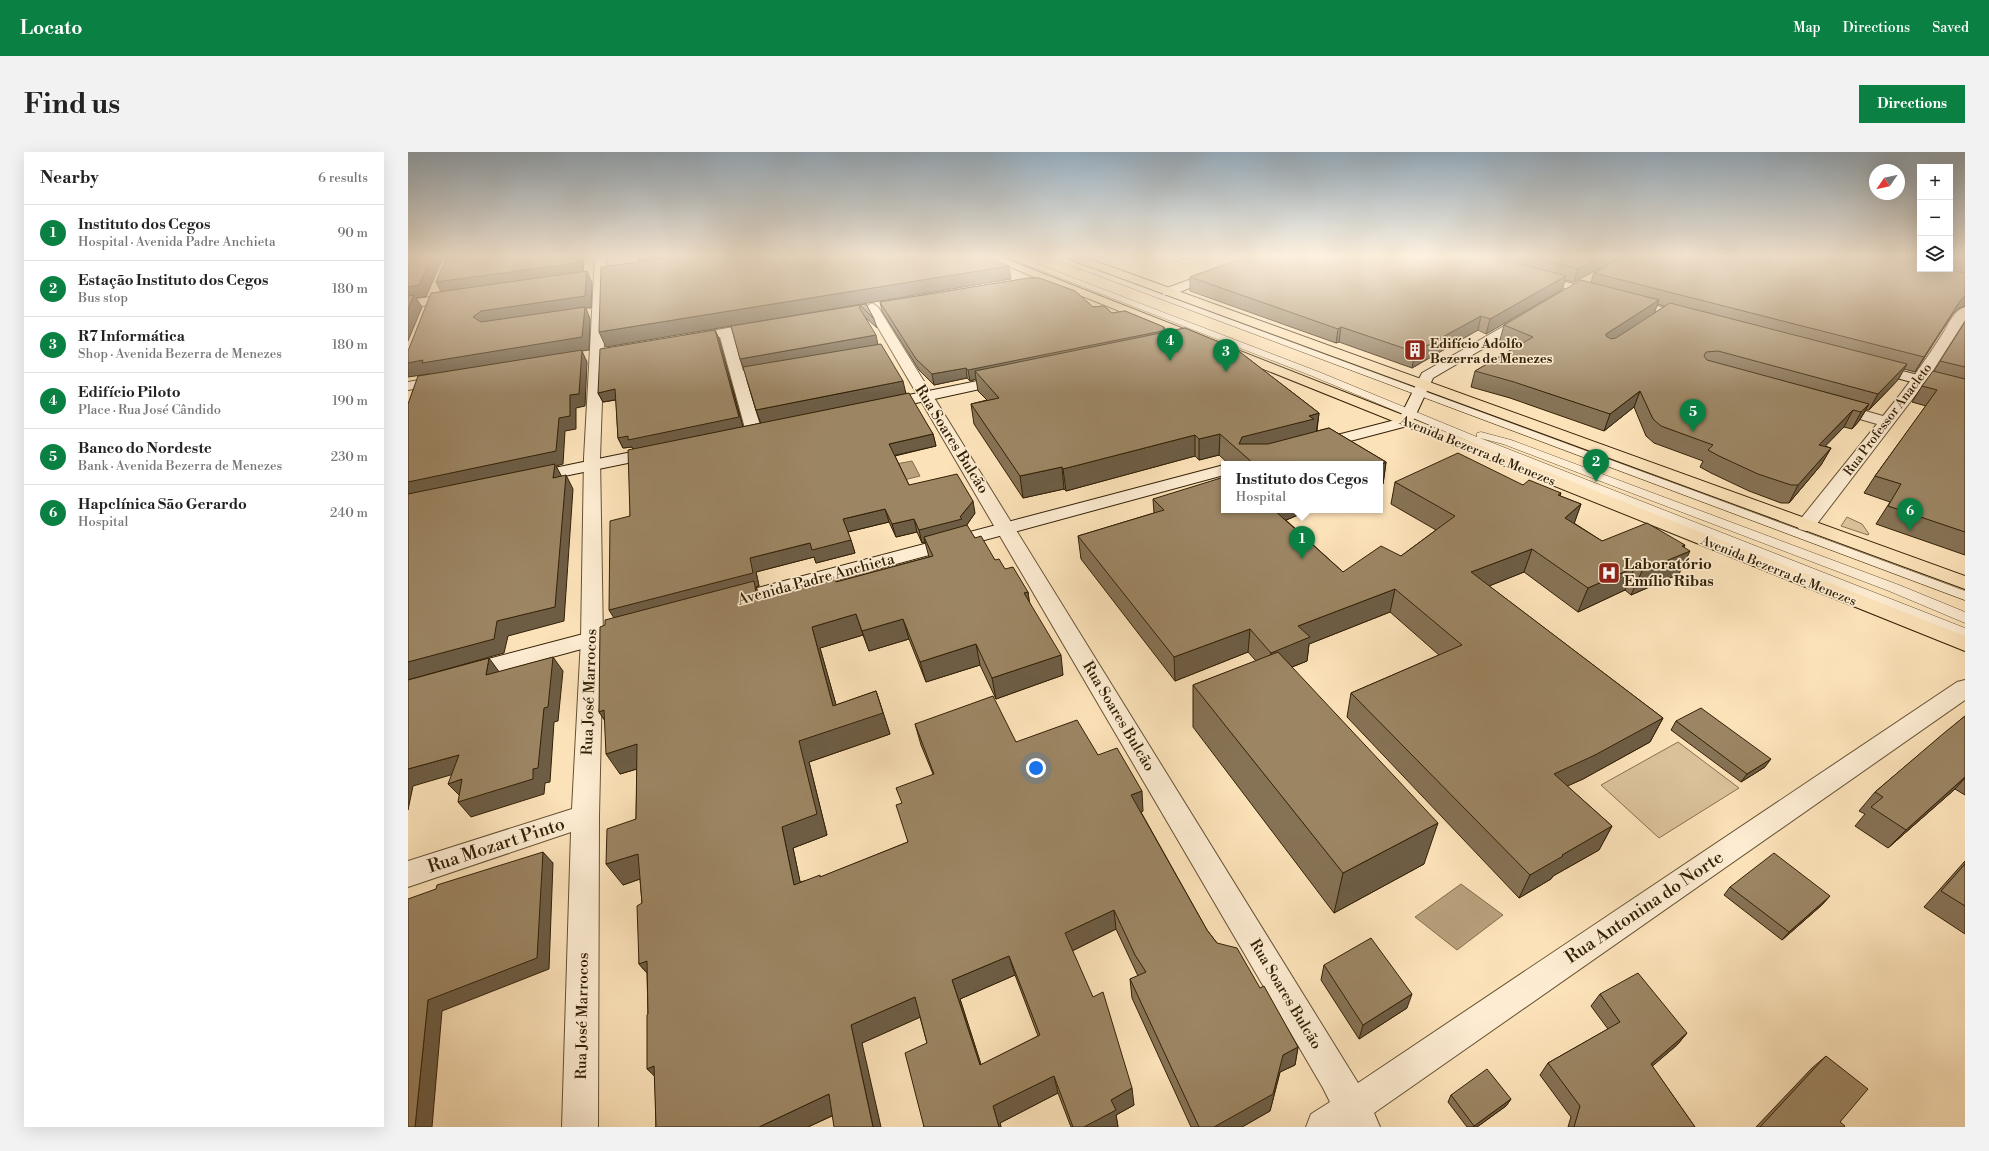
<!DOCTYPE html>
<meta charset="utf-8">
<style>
:root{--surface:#fff;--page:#f2f2f2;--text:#222;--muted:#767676;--line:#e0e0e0;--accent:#0b8043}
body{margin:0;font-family:"Libre Bodoni",serif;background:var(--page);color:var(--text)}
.controls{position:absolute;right:12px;top:12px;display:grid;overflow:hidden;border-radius:0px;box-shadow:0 4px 16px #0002}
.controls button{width:36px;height:36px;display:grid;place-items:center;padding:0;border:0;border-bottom:1px solid var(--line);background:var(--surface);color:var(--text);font:20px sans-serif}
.compass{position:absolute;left:1461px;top:12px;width:36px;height:36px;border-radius:50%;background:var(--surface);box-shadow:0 4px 16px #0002;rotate:236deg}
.you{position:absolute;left:628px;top:616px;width:14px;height:14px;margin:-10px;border:3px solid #fff;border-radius:50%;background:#1a73e8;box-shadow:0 0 0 6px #1a73e833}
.badge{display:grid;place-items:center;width:26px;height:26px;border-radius:50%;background:var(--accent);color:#fff;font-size:13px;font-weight:700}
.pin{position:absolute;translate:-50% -33px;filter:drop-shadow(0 1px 2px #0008)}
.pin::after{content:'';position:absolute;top:21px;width:14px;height:12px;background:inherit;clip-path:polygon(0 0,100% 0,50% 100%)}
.popup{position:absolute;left:813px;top:309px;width:162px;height:52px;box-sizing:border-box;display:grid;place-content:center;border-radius:0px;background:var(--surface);filter:drop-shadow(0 1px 3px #0005);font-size:13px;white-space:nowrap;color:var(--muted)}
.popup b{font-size:15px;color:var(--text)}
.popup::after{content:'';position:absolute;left:50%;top:100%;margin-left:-8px;border:8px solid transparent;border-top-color:var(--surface)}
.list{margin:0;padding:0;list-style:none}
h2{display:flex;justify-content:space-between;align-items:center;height:52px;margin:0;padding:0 16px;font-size:17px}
h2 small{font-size:13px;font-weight:400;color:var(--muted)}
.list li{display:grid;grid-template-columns:26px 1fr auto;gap:12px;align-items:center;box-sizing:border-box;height:56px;padding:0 16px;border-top:1px solid var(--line)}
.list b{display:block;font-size:15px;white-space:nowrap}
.list p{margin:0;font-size:13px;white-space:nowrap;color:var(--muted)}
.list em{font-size:13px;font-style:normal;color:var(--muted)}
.icon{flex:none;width:22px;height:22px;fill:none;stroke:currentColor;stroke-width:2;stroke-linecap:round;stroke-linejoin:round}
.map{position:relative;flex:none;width:1557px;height:975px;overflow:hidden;border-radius:0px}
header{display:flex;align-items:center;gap:24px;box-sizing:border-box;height:56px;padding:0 20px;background:var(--accent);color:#fff}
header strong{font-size:19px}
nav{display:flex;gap:22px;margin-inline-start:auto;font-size:14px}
.intro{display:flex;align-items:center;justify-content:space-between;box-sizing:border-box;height:96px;padding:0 24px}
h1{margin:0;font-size:28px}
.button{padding:10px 18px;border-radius:0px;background:var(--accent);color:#fff;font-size:14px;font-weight:700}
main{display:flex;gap:24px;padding:0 24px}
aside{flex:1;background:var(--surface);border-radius:0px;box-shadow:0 4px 16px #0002}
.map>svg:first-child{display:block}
.green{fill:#dac19a;stroke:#867150}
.water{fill:#b8a07c;stroke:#836d4c}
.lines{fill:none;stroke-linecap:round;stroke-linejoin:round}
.lane-casing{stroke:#655132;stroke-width:1}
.street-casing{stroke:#655132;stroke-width:2}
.secondary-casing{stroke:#332105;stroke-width:2}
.primary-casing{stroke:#332105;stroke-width:2}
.lane{fill:#fdecd2;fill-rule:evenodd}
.street{fill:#fdecd2;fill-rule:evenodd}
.secondary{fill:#fdecd2;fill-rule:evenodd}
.primary{fill:#fce2b9;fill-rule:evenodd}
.wall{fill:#867255;stroke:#332105;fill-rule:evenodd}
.shaded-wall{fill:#6d5d45;stroke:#332105}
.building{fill:#9c8563;stroke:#332105;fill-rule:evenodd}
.labels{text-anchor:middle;stroke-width:3.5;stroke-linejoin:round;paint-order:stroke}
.far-poi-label{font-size:13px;font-weight:bold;fill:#332105;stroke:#fdecd2;text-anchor:start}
.far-street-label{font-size:13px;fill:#332105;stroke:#fdecd2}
.street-label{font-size:15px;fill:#332105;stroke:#fdecd2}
.poi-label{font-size:15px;font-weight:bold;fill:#332105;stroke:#fdecd2;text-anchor:start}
.near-street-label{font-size:18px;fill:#332105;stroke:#fdecd2}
</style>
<header>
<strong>Locato</strong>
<nav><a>Map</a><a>Directions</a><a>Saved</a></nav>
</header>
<div class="intro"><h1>Find us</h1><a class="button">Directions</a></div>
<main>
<aside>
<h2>Nearby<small>6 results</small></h2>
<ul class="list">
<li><span class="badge">1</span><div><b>Instituto dos Cegos</b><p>Hospital · Avenida Padre Anchieta</p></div><em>90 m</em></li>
<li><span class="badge">2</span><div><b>Estação Instituto dos Cegos</b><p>Bus stop</p></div><em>180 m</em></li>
<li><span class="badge">3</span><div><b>R7 Informática</b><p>Shop · Avenida Bezerra de Menezes</p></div><em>180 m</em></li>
<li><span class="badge">4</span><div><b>Edifício Piloto</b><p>Place · Rua José Cândido</p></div><em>190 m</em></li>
<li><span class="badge">5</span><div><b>Banco do Nordeste</b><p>Bank · Avenida Bezerra de Menezes</p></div><em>230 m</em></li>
<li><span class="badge">6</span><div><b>Hapclínica São Gerardo</b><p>Hospital</p></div><em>240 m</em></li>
</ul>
</aside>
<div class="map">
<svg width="1557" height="975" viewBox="0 0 1557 975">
<rect width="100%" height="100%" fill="#fce2b9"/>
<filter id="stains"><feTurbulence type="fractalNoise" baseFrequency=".005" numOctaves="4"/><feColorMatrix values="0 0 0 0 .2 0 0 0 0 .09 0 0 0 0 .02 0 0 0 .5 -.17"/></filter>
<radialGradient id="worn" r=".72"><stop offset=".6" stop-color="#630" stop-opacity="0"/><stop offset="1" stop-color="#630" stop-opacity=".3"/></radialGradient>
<path class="green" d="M1439,365L1454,372L1461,382L1460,383L1433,374Z
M1270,590L1331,636L1251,686L1193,633Z"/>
<path class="water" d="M504,309L512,324L496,328L488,312Z
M1053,732L1095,763L1049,798L1007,765Z"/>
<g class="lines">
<g class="lane-casing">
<path id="lane" d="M599,105H611L911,220L1069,285V281L1073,280L1103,288L1491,433L1557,460V471L1481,439L1095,292L1072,286L1557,476V487L1084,299L904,224Z
M641,105H653L1557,439V448Z
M758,105H770L777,108L804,105L777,112Z"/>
</g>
<g class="street-casing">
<path id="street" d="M187,105H199L192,306L195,487L191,664L190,975H154L163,680L0,735V709L164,657L173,487L176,306Z
M50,141L54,142L56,145L54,148L0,156V148Z
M464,151L470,155L950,931L1549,530L1557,528V548L966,961L972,975H898L903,962L922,950L915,936L458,155Z
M1557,155V168L1519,228L1405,377L1398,379L1391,377L1389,373L1391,369L1469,272L1421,258L1418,255L1421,252L1426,250L1475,264C1498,236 1518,208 1537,178C1541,170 1548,157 1557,155Z
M353,170L360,174L358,177L325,183L335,219L368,214L373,215L375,218L373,221L338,227L354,280L352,283L346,285L340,283L338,280L312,185L281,191L276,190L274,187L276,184L281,183Z
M38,223L43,224L45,227L43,230L0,238V230Z"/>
</g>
<g class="secondary-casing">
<path id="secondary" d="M844,105H860L764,143H756L754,140L756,137Z
M1127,122L1284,163L1285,166L1279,170L1123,127L1121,125Z
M1119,161L1125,165L1124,168L1025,226L1003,273L908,298L902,296L900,293L902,290L991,267L1014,221Z
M1463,211L1557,235V244L1458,218L1456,215L1458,212Z
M599,223L604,224L606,227L604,230L476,258L471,256L468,253L471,250L476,248Z
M248,295L254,296L256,300L254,304L122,331L116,330L113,326L116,322L122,321Z
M816,313V323L322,457L315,455L312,450L315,445Z
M221,470L229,472L232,477L229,482L0,544V528Z"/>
</g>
<g class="primary-casing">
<path id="primary" d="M577,105H593L1557,484V499Z
M660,105H676L1557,424V437L661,107Z"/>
</g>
<use href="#lane" class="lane"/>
<use href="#street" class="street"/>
<use href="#secondary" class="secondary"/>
<use href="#primary" class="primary"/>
</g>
<path class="wall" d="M838,105H1213L1166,130L1157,128L1154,138L1078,182L1070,178L1004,216L931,190L928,191L782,139V125Z
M1215,105H1512V117H1542V105H1557V154L1550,157L1544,163L1507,220L1496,217L1490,228L1461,258H1458L1451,269L1444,277L1436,275L1417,294L1423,296L1413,313L1381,351H1373L1341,339L1303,321L1292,315L1295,309L1246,291L1238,284L1226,255L1196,279L1102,246L1063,235L1067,219L1108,195L1092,188L1096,173L1183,130L1186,121ZM1249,152L1257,154L1246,161Z
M621,126H631L667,139L685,155L696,154L704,161L717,159L756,175V177L759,178V180L777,176L828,197L911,261L909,279L921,276L978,310L975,332L972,333V312H821L811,303L791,308L787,304L658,339L656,337L615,346L566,272L563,252L579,248L570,239L568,227L562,229L559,226L526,233L511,218L474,159L472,150Z
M458,152L466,167L469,176L457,165L470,192L498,241L525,282L528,294L487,304L501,333L567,361L558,374L567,386L587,408L620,440L621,450L655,523L588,547L572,513L518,530L501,487L461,499L455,483L412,496L428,553L468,539L482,582L401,610L419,683L385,696L392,730L413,725L500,690L494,651L525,622L513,593L507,572L608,590L690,603L735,659L733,660L799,778L809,791L852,836L890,895L887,913L872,920L862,959L834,975H783L724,846L722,827L730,824L708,777L664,799L726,953L708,963L710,975H663L650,941L592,971L593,975H516L519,891L512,865L454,891L424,964L400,975H247L248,974L247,924L240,862L239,821L231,812L234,751L232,727L215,733L228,667L229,617L212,622L197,568L191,560L197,473L206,466L222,364L225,297L224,295L215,296L210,286L208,248L195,250L190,241L307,178L311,187L335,275L353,271L348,258L323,174ZM481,370L488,385L509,380L514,391L517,390L521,405L428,430L352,445L348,435L351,434L348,420L406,405L408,411L447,401L440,380ZM607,823L630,884L573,913L552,847Z
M1557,170V403L1468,372L1482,350L1456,341L1467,324L1518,254L1504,250L1514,234L1526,219Z
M987,330L1115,333L1153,341L1152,344L1173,352L1166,371L1194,389L1276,395L1271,422L1223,443L1217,438L1170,460L1116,420L1081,434L1255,566L1242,590L1175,627L1159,634L1204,674L1191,698L1145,724L1143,727L1111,746L939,565L943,541L1031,503L982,460L901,492L899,509L884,515L1016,712L926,761L785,575V533L848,509L840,500L767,529L673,407L670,384L746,361L745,347L816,358H902L878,368L935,420L993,404L1028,378L983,352Z
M1557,564V643L1547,637L1480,696L1447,674L1457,662L1451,659L1467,640Z
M1268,569L1357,615L1333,630L1263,578Z
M1557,709V782L1516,755Z
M1322,735L1415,752L1374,788L1316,743Z
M916,813L999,856L951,887L913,828Z
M1192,842L1279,881L1269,893L1244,914L1287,975H1160L1163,965L1132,923L1140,911L1200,877L1183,854Z
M1418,904L1432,970L1436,975H1348L1404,916Z
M1043,943L1103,947L1098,954L1069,975H1059L1040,950Z"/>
<path class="shaded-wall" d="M24,105H35L18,145L8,146L14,155L0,189V135Z
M170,105H176L175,122L34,142L28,130Z
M230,105H293L233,114Z
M1192,105H1213L1166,130L1170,117Z
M601,114L603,127L198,195L191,180Z
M179,119L184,131L183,156H178L182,167L181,198L174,199L179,210L177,254L168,256V277L157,279L155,312L148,314L154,325L0,346V330L22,225L21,222L0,225V211L72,178L65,165L73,159Z
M1158,124L1154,138L1078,182L1082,167Z
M1557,144V154L1550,157L1544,163L1507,220L1516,205L1552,149Z
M1251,148L1246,162L1193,197L1198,182Z
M1073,164L1070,178L1004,216L1007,200Z
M756,175V178H759V188L567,219L568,227L562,229L560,218L755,176Z
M933,175L931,190L928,191L930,177Z
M307,178L311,187L335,275L225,298L224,295L215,296L210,286Z
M468,183L470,193L336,217L332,207Z
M1499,212L1490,228L1461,258L1470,242Z
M558,216L559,226L526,233L524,222Z
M495,229L498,242L353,272L348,258Z
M207,237L212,247L195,250L190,241Z
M1232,239L1226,255L1196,279L1202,262Z
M1461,252L1451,269L1444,277L1453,260Z
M1445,258L1436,275L1402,310L1411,293Z
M911,261L908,282L838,305L831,292L834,285Z
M525,282L528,294L484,304L481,292Z
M812,282L811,303L791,308V287Z
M787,283V304L658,339L655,317Z
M1423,296L1413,313L1381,351L1390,333Z
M978,310L975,332L972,333V313Z
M654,315L656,337L615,346L612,324Z
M158,323L165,337L156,469L100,484L96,501L0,528V510L89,469Z
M565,349L567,361L556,377L516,385L517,390L514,391L511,378L552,365Z
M1173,352L1165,375L1157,366Z
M477,357L481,370L439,380L435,367Z
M861,358H902L859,376Z
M506,367L509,380L488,385L484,372Z
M443,388L447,401L408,411L406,405L348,420L351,434L348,435L354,450L209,471L201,458L342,406L402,391Z
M1277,393L1273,403L1282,399L1271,422L1223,443L1234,419L1274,394Z
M1124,397L1116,420L1056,444L1063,420Z
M1227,415L1217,438L1170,460L1180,436Z
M987,437L982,460L901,492L899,509L861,524L863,501L890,474Z
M620,440L623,460L616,441Z
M448,462L455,483L412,496L434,574L425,554L404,475Z
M495,467L501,487L461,499L454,479Z
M842,477L840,500L767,529L766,505Z
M568,492L572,513L518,530L512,510Z
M653,503L655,523L588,547L584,526Z
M145,505L155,519L150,569L146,570L142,630L137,631L136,642L63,665L50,650L125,617Z
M81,506L92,521L78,523Z
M468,539L482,582L401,610L419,683L385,696L397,753L386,733L374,675L391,589Z
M196,558L205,581L191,560Z
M1255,566L1242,590L1175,627L1135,645L1146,622Z
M229,592L242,613L212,622L198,602Z
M51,603L63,617L5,634L0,658V617Z
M1363,607L1357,615L1333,630L1339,622Z
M1557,625V626L1547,637L1480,696L1498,678Z
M54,627V646L40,632Z
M734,639L735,659L724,664L723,643Z
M1030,671L1016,712L926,761L935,721Z
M1204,674L1191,698L1145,724L1143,727L1111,746L1122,723L1154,703Z
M135,700L145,711L141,817L34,859L24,975H7L20,848Z
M230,702L246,722L215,733L198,712Z
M1422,744L1415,752L1374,788L1381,780Z
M706,758L708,777L660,801L657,781Z
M601,804L607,823L552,847L579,931L572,913L544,828Z
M239,809L248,831L231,812Z
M1004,842L999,856L951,887L955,873Z
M507,845L515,864L454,891L473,975H465L443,873Z
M1279,881L1269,893L1233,924L1243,912Z
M890,895L887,913L872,920L862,959L834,975H806L875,903Z
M246,914L257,934L239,917Z
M646,924L650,941L592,971L593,975H591L585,954Z
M724,936L726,953L708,963L710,975H676L703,948Z
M421,942L434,959L400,975H351Z
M1103,947L1098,954L1069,975H1065L1066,974Z"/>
<path class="building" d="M0,105H24L11,133L0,135Z
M39,105H170V111L28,130Z
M265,105H580L601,114L191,180L193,115Z
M838,105H1087L1158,124L1082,167L1073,164L1007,200L933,175L930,177L782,125Z
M1125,105H1192L1170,117Z
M1215,105H1482L1512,112V117H1537L1557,121V144L1552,149L1516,205L1186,121Z
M1542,105H1557V111L1542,108Z
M179,119L177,144L73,159L65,165L73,170L177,155L174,185L14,211L15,208L0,211V199L23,141Z
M621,126H631L667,139L685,155L696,154L704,161L717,159L756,175L755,176L759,178L560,218L558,216L524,222L508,207L472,150Z
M1173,128L1251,148L1198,182V184L1203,187L1208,186L1262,151L1499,212L1470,242L1310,199L1298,200L1296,204L1299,208L1461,252L1453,260L1445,258L1411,293L1423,296L1390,333H1383L1350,322L1311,304L1300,298L1305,293L1253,274L1245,267L1232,239L1202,262L1106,230L1067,219L1125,185L1096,173Z
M6,143L0,158V144Z
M458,152L466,167L453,154L451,155L468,183L332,207L323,174Z
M1557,170V215L1532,209Z
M777,176L828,197L911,261L901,264L906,267L834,285L831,292H860L921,276L978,310L972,313V312H846L812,282L791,287L787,283L655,317L654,315L612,324L563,252L591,246L567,219Z
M307,178L331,265L220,288V284L210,286L207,237L190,241L192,197Z
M473,192L495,229L348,258L335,215Z
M174,198L171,242L162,243V264L151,266L148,299L0,330V252L10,224Z
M1525,219L1557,227V380L1480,354L1493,332L1467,324L1529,238L1514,234Z
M501,241L525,282L481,292L501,333L549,322L565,349L552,365L554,367L511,378L506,367L484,372L477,357L435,367L443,388L404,398L402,391L342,406L345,421L201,458L202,369L222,364L220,298Z
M1050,301L1115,333L1121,328L1153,341L1150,343L1173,352L1157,366L1194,389L1239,371L1277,393L1274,394L1282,399L1234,419L1227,415L1180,436L1124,397L1063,420L1255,566L1187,603L1146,622L1204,674L1154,703L1155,704L1122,723L943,541L1054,493L987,437L890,474L902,485L863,501L842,477L766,505L670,384L756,358L745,347L816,325V358H866L935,420L973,394L993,404L1047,364L987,330Z
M147,312L145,326L158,323L147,455L89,469L86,487L0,510V342Z
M559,373L567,386L573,384L587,408L591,407L597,417L605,415L620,440L616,441L653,503L584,526L568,492L512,510L495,467L454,479L448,462L404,475L425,554L468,539L475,561L391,589L409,662L374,675L386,733L412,723V725L500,690L488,653L494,651L488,636L526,622L507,572L585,544L608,590L669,568L690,603L709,596L734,639L723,643L799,778L809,791L829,796L852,836L856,834L890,895L875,903L865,942L806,975H791L722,827L738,820L727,803L706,758L657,781L685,845L695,840L724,936L703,948L708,958L676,975H665L646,924L585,954L591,975H516L497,901L519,891L507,845L443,873L465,975H426L421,942L351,975H247L248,974L246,914L239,917V863L240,862L239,809L231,812L229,754L234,751L230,702L198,712L199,677L228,667L229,592L198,602L196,558L191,560L192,475L197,473V468L346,429L349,446L426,425L428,430L525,404L516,385ZM601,804L632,883L572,913L544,828Z
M870,500L1030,671L935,721L785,533Z
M145,505L140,555L136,556L130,616L125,617V627L50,650L54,627L40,632L51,603L0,617V528L81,506L78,523Z
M1293,556L1363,607L1339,622L1268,569Z
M1557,564V625L1498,678L1463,655L1475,645L1467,640L1536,581Z
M135,700L129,806L20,848L7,975H0V747L28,737L29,733Z
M1366,701L1422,744L1381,780L1322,735Z
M1557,712V754L1533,739Z
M963,786L1004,842L955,873L916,813Z
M1230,821L1279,881L1243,912L1287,975H1166L1172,954L1140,911L1212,870L1192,842Z
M1418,904L1460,937L1432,970L1437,974L1436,975H1352Z
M1079,917L1103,947L1066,974L1043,943Z"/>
<linearGradient id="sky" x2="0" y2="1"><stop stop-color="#95acbd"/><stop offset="0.43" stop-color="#fef2e0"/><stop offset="1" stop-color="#fef2e0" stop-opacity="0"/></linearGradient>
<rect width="1557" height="242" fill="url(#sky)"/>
<defs>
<g id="building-square" transform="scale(1.15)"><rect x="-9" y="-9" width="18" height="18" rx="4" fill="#8f2418" stroke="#fdecd2"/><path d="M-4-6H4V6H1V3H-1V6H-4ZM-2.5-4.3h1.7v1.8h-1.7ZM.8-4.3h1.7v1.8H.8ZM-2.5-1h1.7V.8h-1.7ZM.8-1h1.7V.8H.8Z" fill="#fff"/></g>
<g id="hospital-square" transform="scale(1.15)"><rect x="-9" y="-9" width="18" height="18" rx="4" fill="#8f2418" stroke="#fdecd2"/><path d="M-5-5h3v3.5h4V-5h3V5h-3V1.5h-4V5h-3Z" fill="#fff"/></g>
</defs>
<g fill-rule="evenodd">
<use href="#building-square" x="1007" y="198"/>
<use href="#hospital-square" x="1201" y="421"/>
</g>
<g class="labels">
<g class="far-poi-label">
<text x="1022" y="196">Edifício Adolfo<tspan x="1022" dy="15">Bezerra de Menezes</tspan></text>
</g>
<g class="far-street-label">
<text transform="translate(1479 267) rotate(-53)" y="5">Rua Professor Anacleto</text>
<text transform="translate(1070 298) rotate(22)" y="5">Avenida Bezerra de Menezes</text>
<text transform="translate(1371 418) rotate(22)" y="5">Avenida Bezerra de Menezes</text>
</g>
<g class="street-label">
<text transform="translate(544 287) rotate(58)" y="5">Rua Soares Bulcão</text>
<text transform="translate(408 427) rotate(-15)" y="5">Avenida Padre Anchieta</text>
<text transform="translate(181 540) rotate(-88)" y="5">Rua José Marrocos</text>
<text transform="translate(711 564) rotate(59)" y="5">Rua Soares Bulcão</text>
<text transform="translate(878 842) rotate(59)" y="5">Rua Soares Bulcão</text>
<text transform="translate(174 864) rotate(-89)" y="5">Rua José Marrocos</text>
</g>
<g class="poi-label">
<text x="1216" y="417">Laboratório<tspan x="1216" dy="17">Emílio Ribas</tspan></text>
</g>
<g class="near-street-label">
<text transform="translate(88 693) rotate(-18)" y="6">Rua Mozart Pinto</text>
<text transform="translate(1236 755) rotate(-34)" y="6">Rua Antonina do Norte</text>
</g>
</g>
<rect width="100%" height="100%" filter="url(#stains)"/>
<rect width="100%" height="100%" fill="url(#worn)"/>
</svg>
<div class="controls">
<button>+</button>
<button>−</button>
<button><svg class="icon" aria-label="layers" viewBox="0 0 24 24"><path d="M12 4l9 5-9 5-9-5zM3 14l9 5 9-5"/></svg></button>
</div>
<svg class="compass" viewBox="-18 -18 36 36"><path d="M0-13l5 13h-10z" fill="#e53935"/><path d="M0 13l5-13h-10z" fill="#767676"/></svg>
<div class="you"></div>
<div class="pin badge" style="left:894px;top:407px">1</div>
<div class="popup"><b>Instituto dos Cegos</b>Hospital</div>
<div class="pin badge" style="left:1188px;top:330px">2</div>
<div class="pin badge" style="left:818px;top:220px">3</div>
<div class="pin badge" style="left:762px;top:209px">4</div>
<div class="pin badge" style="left:1285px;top:280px">5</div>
<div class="pin badge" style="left:1502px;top:379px">6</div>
</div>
</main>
